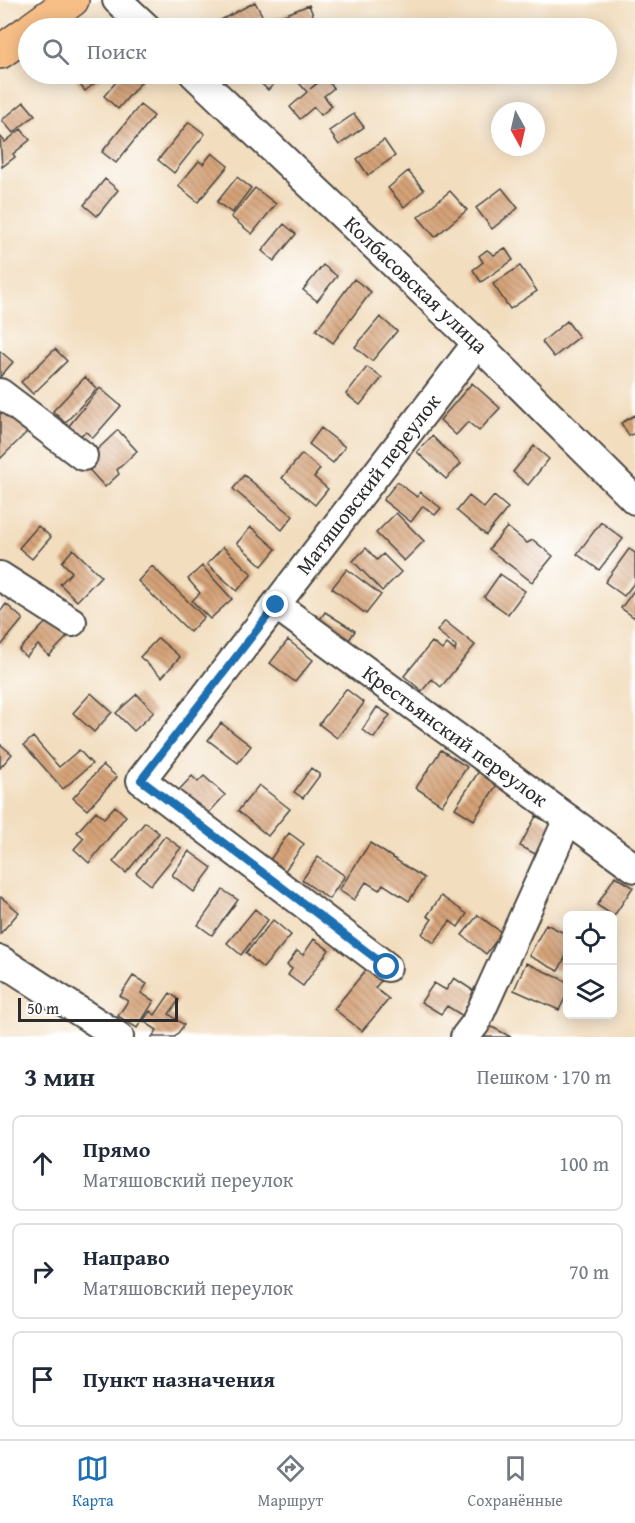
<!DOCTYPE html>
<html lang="ru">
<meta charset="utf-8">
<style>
:root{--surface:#fff;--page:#f6f6f7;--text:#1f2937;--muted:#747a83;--line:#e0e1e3;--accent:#1f6fb2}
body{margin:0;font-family:"Gentium Book Plus",serif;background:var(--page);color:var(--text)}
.controls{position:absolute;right:18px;bottom:18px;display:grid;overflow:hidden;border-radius:9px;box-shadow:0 3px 15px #0003}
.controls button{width:54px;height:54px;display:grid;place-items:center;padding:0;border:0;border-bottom:2px solid var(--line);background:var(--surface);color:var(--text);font:30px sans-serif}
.compass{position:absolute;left:491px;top:102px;width:54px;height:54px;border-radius:50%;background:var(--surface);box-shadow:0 3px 15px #0003;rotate:172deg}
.scale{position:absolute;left:18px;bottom:15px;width:160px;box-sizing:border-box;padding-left:6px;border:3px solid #2b2b2b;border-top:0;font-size:16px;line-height:21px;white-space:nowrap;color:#2b2b2b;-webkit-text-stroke:4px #fff;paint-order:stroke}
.stop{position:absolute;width:18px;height:18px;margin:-14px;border:4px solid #1f6fb2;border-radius:50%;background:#fff}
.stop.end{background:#1f6fb2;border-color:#fff;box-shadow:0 2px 6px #0008}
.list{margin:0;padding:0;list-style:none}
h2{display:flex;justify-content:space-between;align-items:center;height:78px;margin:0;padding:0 24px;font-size:26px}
h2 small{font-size:20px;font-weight:400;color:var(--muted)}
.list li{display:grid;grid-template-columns:39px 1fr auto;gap:18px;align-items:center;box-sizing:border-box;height:96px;margin:0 12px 12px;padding:0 12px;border:2px solid var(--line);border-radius:9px}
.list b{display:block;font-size:22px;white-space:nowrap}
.list p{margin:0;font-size:20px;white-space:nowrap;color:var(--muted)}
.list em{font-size:20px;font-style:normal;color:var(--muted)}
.icon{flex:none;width:33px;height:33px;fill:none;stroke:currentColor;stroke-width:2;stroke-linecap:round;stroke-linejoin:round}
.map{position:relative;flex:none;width:635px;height:1037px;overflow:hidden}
.search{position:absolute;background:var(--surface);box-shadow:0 3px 15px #0003;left:18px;right:18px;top:18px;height:66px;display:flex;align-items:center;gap:15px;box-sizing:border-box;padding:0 21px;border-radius:33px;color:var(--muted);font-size:22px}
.sheet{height:402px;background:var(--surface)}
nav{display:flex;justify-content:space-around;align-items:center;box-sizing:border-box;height:84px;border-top:2px solid var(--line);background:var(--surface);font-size:16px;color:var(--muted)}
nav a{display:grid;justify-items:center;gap:3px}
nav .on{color:var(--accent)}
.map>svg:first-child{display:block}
.building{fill:url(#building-back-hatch)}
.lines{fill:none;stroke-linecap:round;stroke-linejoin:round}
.minor-casing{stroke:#494641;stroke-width:32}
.major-casing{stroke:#494641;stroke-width:36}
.minor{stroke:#fff;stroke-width:28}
.major{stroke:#f7be87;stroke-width:33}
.route{stroke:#1f6fb2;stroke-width:8}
.labels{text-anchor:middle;stroke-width:5;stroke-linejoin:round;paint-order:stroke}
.street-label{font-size:21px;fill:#2b2b2b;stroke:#fff}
</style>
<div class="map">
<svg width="635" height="1037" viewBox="0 0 635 1037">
<defs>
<pattern id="building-back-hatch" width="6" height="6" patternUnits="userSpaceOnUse" patternTransform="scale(1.5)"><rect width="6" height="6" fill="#d6a378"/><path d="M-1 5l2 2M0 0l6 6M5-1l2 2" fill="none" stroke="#ae8563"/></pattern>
</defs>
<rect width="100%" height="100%" fill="#fff"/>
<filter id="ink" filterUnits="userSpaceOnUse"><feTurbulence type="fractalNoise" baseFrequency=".0167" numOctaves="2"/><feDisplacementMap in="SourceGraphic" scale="12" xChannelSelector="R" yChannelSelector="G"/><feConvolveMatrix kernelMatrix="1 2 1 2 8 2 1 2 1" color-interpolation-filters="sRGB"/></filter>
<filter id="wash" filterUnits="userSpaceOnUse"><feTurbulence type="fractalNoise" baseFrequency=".008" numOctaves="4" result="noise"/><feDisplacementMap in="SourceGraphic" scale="24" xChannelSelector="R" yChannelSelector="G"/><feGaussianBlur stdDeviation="1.35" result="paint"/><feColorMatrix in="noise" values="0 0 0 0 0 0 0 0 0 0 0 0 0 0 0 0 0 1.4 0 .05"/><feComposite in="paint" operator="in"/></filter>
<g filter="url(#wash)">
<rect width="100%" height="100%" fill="#f2ddbe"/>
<g id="blocks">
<path class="building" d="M255,2L263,17L242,28H215L213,24Z
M309,5L315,20L293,28H251Z
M76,74H106L85,91L73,76Z
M123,74H133L142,81L118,109L104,96Z
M251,74H284L268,90Z
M294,74H328L310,89L325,78L334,88L324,96L332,106L321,115L314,107L300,119L290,107L307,92L292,75Z
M24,102L35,115L13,133L2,120Z
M140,105L154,116L116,163L102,152Z
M354,114L364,127L339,145L329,131Z
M189,122L205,134L174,173L158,160Z
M21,129L30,140L13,154L15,157L2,167L0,136L5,142Z
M384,140L395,156L368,175L357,159Z
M212,153L228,166L198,202L178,186L199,161L203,164Z
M408,171L424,190L404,207L388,188Z
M237,177L251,188L232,213L217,202Z
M105,179L118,190L97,216L84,205Z
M255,188L276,204L252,234L231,217Z
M502,188L518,208L492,229L476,208Z
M450,191L467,210L435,237L418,217Z
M284,224L296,234L274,261L262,251Z
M505,248L513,260L481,282L473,270L483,262L479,256L487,250L494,255Z
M323,265L337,276L317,301L303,290Z
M520,266L537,291L510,309L493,284Z
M354,279L371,292L333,343L316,330Z
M380,317L397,331L372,361L355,347Z
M567,321L579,337L554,357L542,342Z
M55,349L67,361L33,394L21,382Z
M0,351L13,362L0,377Z
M367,367L382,378L360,405L346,394Z
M85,377L97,389L65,423L53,411Z
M472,383L500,408L479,431L468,422L456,435L440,420Z
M100,388L121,406L93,438L86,432L79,436L68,427Z
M0,409L31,428L0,459Z
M635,415V433L629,436L621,423Z
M321,428L345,447L333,463L309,444Z
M118,430L137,451L117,470L119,474L105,487L83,463Z
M432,436L461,464L446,479L417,452Z
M534,446L549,459L528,485L513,472Z
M302,454L320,469L314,477L328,489L315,505L282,478Z
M244,475L293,516L282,530L233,489Z
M397,482L417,497L420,492L441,508L435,515L423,506L411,522L383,500Z
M469,496L484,508L494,496L508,508L486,535L457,511Z
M396,513L424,541L404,561L376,533Z
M601,522L623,539L599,570L577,554Z
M38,526L51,537L32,559L19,548Z
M251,527L276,549L262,566L237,543Z
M507,527L527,543L533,540L553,556L532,582L489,549Z
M223,547L252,574L237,591L207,564Z
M366,548L377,560L383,554L401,572L382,591L353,561Z
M73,549L101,576L77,601L60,584L72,572L62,562Z
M629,549L635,553V582L624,596L605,582Z
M152,566L204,617L190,632L138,581Z
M202,566L232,599L210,619L192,601L200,593L188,579Z
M347,569L381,595L366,614L332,588Z
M500,574L525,591L508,614L484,597Z
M635,589V618L621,608Z
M6,604L23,619L0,647V612Z
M325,612L355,631L345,646L315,627Z
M50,618L68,636L49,656L38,645L26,657L19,650Z
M445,621L475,645L441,687L432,679L422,691L404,676L432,642L442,650L447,644L455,651L456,646L437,631Z
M158,638L180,657L162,677L140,657Z
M288,640L313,660L295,682L270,663Z
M346,689L364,703L337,738L319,724Z
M91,693L112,712L94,732L73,713Z
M137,694L154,712L134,731L116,713Z
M377,707L390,715L374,738L362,730Z
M221,723L251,746L238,763L208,740Z
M33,737L59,767L79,750L92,764L63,789L24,745Z
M0,744L12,754L0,768Z
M441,750L467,767L442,805L416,788Z
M103,765L117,777L87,810L73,798Z
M311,768L320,775L303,798L294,792Z
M479,771L498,783L474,820L455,808Z
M192,776L198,782L204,776L225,795L206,816L178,791Z
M259,785L290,809L268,836L238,811Z
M115,806L126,816L89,863L74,849L84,838L77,832L96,811L104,818Z
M536,816L555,826L539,856L520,846Z
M145,822L159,833L126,873L113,862Z
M289,833L304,844L284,872L269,861Z
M165,836L181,848L151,885L136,873Z
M370,843L424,878L409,901L383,884L379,890L366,882L354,900L339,890Z
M189,851L212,868L194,892L172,875Z
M318,857L345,876L329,899L302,880Z
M615,876L633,887L614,916L597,905Z
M223,890L238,900L212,935L198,925Z
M441,896L467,914L458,927L450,921L434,943L422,934L432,919L427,916Z
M1,897L19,912L0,934V899Z
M255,909L268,920L241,955L227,943Z
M478,915L502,933L486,954L462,935Z
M273,920L291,935L263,968L246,953Z
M546,924L568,935V952L558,971L529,956Z
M314,939L329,950L303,986L288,975L292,969L287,965L297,951L303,955Z
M526,963L568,982V992L559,1010L514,990Z
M369,966L383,978L375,988L389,999L362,1031L334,1009Z
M133,976L147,984L141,993L154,1001L137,1028L118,1016L128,1001L120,996Z
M454,978L477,993L463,1016L447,1006L441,1014L421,1002L434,983L446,990Z
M170,993L179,1000L169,1014L184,1025L175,1037H152L157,1030L143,1021L150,1011L155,1015Z
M488,1025L511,1037H482Z"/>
</g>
</g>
<g filter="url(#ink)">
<use href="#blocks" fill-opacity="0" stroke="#494641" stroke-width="1.5"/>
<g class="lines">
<g class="minor-casing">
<g id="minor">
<path d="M117,0L147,28"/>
<path id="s1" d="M194,74L477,343L635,500"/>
<path d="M0,393L83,456"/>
<path d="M0,576L72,622"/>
<path id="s2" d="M276,605L635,868"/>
<path d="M0,960L119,1037"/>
<path id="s3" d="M387,967L141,780L477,343"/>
<path d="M465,1037L475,1024L568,819"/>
</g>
</g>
<g class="major-casing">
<path id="major" d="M33,28L72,0
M0,52L28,32"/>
</g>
<use href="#minor" class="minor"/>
<use href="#major" class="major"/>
</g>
</g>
<g class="lines" filter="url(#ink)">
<path class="route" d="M276,605L141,780L387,967"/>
</g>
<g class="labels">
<g class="street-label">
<text dy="7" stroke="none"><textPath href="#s1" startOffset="306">Колбасовская улица</textPath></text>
<text dy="7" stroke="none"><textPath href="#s3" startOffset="682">Матяшовский переулок</textPath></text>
<text dy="7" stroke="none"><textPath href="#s2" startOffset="222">Крестьянский переулок</textPath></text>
</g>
</g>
</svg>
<div class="controls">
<button><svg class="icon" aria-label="locate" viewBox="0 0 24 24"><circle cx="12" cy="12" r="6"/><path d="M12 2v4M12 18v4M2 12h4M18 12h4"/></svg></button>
<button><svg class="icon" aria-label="layers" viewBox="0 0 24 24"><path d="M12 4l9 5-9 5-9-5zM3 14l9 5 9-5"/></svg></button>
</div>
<svg class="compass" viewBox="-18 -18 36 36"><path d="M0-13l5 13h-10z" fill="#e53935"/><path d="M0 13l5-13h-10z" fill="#747a83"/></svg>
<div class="scale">50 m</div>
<div class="stop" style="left:387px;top:967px"></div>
<div class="stop end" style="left:276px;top:605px"></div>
<div class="search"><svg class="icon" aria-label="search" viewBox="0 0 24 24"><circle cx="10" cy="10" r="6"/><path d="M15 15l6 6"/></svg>Поиск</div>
</div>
<section class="sheet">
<h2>3 мин<small>Пешком · 170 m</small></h2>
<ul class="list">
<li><svg class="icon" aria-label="ahead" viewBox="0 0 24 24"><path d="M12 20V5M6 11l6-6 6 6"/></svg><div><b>Прямо</b><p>Матяшовский переулок</p></div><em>100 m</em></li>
<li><svg class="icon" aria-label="right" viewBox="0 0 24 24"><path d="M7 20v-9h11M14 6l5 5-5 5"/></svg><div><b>Направо</b><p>Матяшовский переулок</p></div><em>70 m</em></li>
<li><svg class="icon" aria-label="arrive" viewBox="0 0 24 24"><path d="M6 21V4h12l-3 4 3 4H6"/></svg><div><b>Пункт назначения</b></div></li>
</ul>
</section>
<nav>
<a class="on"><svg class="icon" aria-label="map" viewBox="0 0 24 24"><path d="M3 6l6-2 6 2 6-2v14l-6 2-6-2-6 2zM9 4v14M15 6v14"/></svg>Карта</a>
<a><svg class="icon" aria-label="directions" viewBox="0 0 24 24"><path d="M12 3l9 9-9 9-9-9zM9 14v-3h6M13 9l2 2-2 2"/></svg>Маршрут</a>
<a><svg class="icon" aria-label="saved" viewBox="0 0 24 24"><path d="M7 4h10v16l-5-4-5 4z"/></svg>Сохранённые</a>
</nav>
